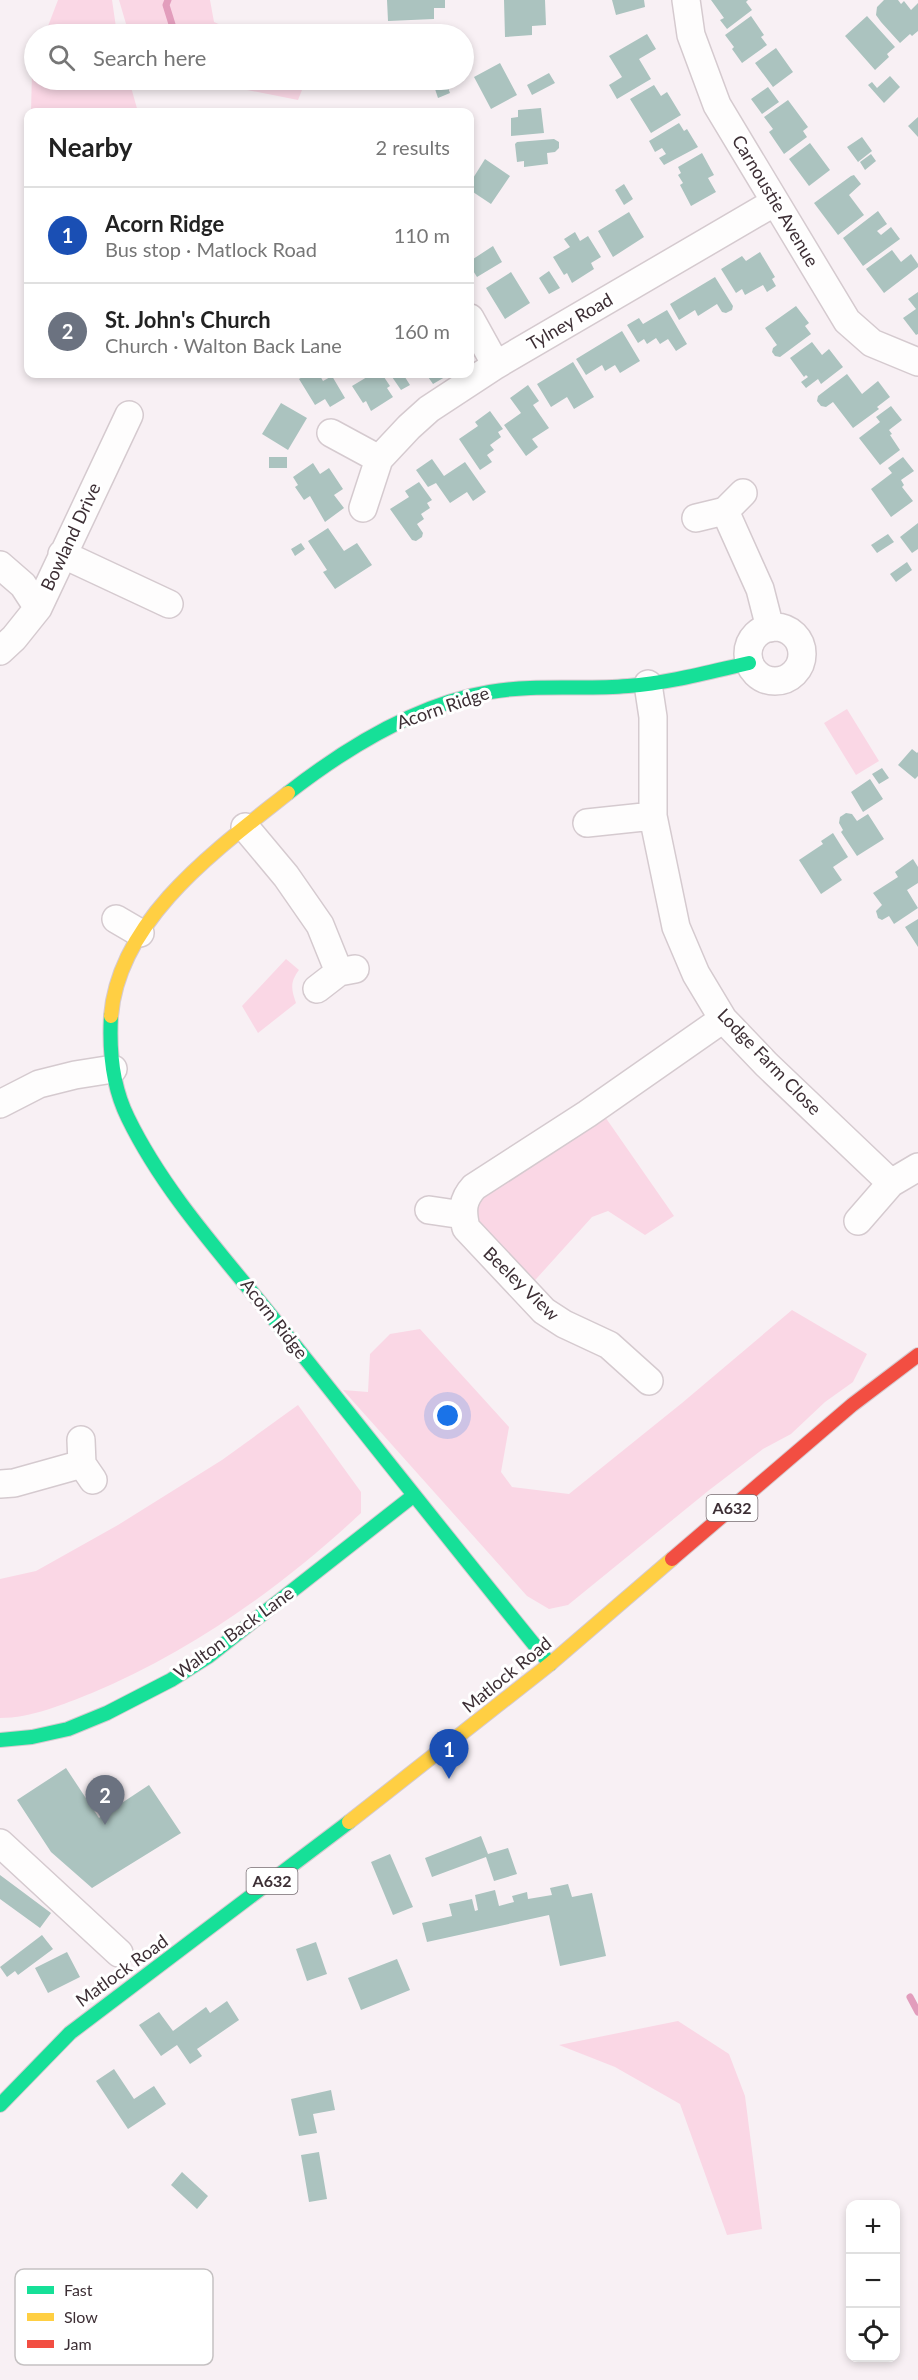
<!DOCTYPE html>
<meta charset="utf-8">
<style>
:root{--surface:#fff;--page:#f2f2f2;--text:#222;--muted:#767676;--line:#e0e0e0;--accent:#7e7378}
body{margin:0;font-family:Lato,sans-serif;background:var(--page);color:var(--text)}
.controls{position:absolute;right:18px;bottom:18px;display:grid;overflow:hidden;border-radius:12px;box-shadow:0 3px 9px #0003}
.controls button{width:54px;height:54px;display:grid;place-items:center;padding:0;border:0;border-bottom:2px solid var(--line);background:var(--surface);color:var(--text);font:30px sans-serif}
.you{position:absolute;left:448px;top:1416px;width:21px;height:21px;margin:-15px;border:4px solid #fff;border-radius:50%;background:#1a73e8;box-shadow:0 0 0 9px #1a73e833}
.badge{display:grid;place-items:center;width:39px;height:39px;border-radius:50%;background:var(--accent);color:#fff;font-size:20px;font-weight:700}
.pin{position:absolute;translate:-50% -50px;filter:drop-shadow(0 2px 3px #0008)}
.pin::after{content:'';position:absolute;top:32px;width:21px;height:18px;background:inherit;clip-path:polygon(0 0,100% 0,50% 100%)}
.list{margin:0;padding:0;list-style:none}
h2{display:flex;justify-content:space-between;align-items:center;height:78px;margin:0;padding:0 24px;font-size:26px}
h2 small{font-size:20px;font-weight:400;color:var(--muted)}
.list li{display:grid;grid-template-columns:39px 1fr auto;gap:18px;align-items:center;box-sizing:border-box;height:96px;padding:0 24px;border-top:2px solid var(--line)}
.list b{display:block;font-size:22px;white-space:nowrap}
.list p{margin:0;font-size:20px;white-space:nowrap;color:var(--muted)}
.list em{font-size:20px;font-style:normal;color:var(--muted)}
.icon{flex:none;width:33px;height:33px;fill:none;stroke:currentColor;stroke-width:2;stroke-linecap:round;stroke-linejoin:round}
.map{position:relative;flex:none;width:918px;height:2380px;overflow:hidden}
.search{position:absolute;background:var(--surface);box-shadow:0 3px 9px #0003;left:24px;top:24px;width:450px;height:66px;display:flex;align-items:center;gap:15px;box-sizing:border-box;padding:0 21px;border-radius:33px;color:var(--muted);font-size:22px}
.panel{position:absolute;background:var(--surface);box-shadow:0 3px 9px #0003;left:24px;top:108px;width:450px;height:270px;border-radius:12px}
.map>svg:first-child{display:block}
.green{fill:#fad7e5}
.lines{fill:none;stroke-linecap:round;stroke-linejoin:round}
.stream{stroke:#e29dbc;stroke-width:7}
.building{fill:#abc3bf}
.street-casing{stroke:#d5cacf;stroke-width:30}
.fast-casing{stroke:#d5cacf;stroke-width:16}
.slow-casing{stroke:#d5cacf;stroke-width:16}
.jam-casing{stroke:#d5cacf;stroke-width:16}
.street{stroke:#fefdfd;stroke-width:27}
.fast{stroke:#16e098;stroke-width:14}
.slow{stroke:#ffcf43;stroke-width:14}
.jam{stroke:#f24e42;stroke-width:14}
.labels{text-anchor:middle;stroke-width:6;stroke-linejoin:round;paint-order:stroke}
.shield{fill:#fff;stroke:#776d72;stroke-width:1.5}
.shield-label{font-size:16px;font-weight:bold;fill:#3d2f35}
.street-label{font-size:18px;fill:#3d2f35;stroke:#fff}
.key{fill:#fff;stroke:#c5c1c2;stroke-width:1.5}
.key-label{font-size:16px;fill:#3d2f35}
</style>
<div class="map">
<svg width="918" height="2380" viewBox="0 0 918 2380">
<rect width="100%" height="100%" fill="#f8f0f4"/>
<path class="green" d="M58,0H112L117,34H45Z
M119,0H210L214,22L241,34H129Z
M34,64V80H129L138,112H31L32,72Z
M196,80H306L298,100Z
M847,709L879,761L856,775L824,723Z
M286,959L299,970C290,982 291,989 296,1003L258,1033L242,1006Z
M601,1111L674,1216L645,1235L608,1211L592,1217L528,1288L470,1212L483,1189Z
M792,1310L867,1354L853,1382L825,1402L791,1434L763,1449L708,1491L568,1605L549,1609L527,1596L343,1390L368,1392L370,1354L390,1334L420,1329L509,1427L501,1472L512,1487L569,1494L682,1403Z
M298,1405L361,1492V1513C282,1587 192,1651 92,1693C64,1704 31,1718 0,1718V1579L36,1571L118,1525L222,1460Z
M678,2021L729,2054L745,2096L762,2229L727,2235L680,2104L615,2067L559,2045Z"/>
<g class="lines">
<path class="stream" d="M168,0L166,5L175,34
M910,1997L918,2012"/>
</g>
<path class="building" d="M387,0H445V8H434V19L388,21Z
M504,0H545L546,25L532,26V35L505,37Z
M612,0H644L645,7L616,15Z
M711,0H748L746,2L752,10L727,29L720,20L724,18Z
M884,0H898L901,4L904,1L911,10L918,3V31L912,36L910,34L900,43L881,22L876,15L877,7Z
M751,16L764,35L761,37L767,45L742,63L732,49L734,47L725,35Z
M867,16L895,47L887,54L889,57L875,70L845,36Z
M647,34L656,49L639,59L651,79L617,99L609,85L622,77L609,56Z
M776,48L793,72L773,87L755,63Z
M500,63L517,95L491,109L474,77Z
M549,73L555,83L532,95L527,85Z
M890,76L900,87L884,103L868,85L872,82L877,88Z
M432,80H445L450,93L438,98Z
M654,85L661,96L667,92L681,115L651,133L630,99Z
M768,87L779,102L762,114L751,99Z
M788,100L808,127L803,131L807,137L784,154L769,132L773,129L764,117Z
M541,108L544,133L511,136V118L518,117V110Z
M918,117V137L908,126Z
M679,123L684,131L687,129L698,147L664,165L659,158L666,154L662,148L655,152L649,141Z
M862,137L872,151L858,162L847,147Z
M554,139L559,142V148L555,152L547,153L548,164L524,167V161L517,162L515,144L517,142Z
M810,143L830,170L809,186L789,159Z
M702,153L714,175L708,178L716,192L691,206L680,185L683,183L678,175L681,173L678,167Z
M871,154L876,161L865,170L860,162Z
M485,159L510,176L491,204L470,190V183Z
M854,175L861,184L849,195L864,215L838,235L814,203L851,176Z
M624,184L633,199L624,205L615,190Z
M878,211L887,224L877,231L881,235L891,227L900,239L863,266L843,238Z
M629,212L644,237L613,257L598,231Z
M575,232L580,241L588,236L601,257L591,263L594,269L572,283L567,273L564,275L553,257L570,247L564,239Z
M493,246L502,262L477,277L470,266V261Z
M892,250L901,262L911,254L918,264V267L884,293L866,269Z
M760,252L775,277L772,279L776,286L767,292L763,285L745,295L742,289L736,293L721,269L742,256L746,261Z
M549,271L560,288L549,294L539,278Z
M511,272L530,303L505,319L486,288Z
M715,277L733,306L732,310L726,313L722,312L717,304L698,316L695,310L679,320L670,304Z
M918,292V334L916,335L903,318L916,309L908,299Z
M796,306L809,323L805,326L811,334L780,357L775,356L772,352L773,348L777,345L765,328Z
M667,310L687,344L676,351L668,339L660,344L656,338L647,344L644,339L638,343L627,325L639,318L643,324Z
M622,331L640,361L620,373L615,365L605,371L602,365L586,375L576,359Z
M812,342L822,355L829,349L843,367L821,384L818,379L806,388L801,382L808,377L806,375L804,377L790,358Z
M573,362L594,397L574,409L567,397L551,407L537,384Z
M307,374L310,376L319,374L323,381L332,376L345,398L330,407L325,399L315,405L299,379Z
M372,374H382L390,386L387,388L393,397L371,411L366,401L363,403L352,386Z
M390,374H403L410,385L401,390Z
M426,374H450L433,384Z
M847,374L862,394L878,381L890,397L877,407L879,409L853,428L833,402L826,407L821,406L817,401L818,396Z
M528,385L539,401L533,405L549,428L532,439L538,447L526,456L504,425L521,413L510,398Z
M281,403L307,418L288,450L262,434Z
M891,406L902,420L889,430L892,434L890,435L900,450L880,465L859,438L880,422L876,417Z
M490,411L503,429L498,432L501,437L490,445L494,450L487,455L492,462L480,470L459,439L478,426L475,422Z
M269,457H287V468H269Z
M903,457L914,471L901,480L904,485L902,487L913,501L891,517L871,489L892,473L888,468Z
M432,459L444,476L465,462L486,492L473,501L467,492L450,503L436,483L428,487L416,470Z
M313,463L320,474L329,468L343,489L334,495L344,508L325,522L310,496L304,500L295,487L298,485L293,477Z
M419,482L432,500L427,503L430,508L421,514L424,519L417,524L423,533L422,537L416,541L412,540L390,509L409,497L405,491Z
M918,523V549L912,553L900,537Z
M328,528L344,551L357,543L372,565L335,589L323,572L327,570L308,541Z
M888,534L894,542L877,553L871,545Z
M301,543L305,549L295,556L291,549Z
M907,562L912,570L896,582L890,574Z
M912,749L917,753L918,752V776L915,779L898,765Z
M882,768L889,778L879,784L872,774Z
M870,779L883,799L863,812L851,792Z
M846,813L852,814L857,821L868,814L884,839L857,856L841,832L843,830L839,823L840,817Z
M833,833L848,857L833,867L842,880L821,894L799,860L823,844L821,841Z
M913,859L918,867V883L907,890L918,908L894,924L889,916L882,920L878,918L876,911L882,905L873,893L898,877L895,872Z
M918,919V947L905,927Z
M66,1768L99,1818L149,1785L181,1833L92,1888L51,1852L17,1800Z
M481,1836L488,1854L508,1848L517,1874L494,1881L486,1857L432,1877L425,1858Z
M390,1854L413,1907L393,1915L371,1862Z
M0,1875L51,1913L40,1928L0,1899Z
M568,1884L572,1897L592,1893L606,1956L560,1966L549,1915L427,1942L422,1923L452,1916L449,1904L472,1899L475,1911L478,1910L475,1895L495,1890L499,1906L514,1902L512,1896L527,1892L528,1899L552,1895L550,1888Z
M42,1935L53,1949L18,1975L15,1971L7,1977L0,1967Z
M316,1942L327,1974L307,1981L296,1949Z
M67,1952L80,1977L48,1993L35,1968Z
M397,1959L410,1990L361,2010L348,1978Z
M227,2001L239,2020L197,2049L202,2056L190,2064L177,2045L161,2056L139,2025L159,2012L173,2031L206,2007L210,2013Z
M114,2069L134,2099L154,2086L166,2104L128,2129L96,2081Z
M331,2090L335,2110L313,2114L317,2133L299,2136L291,2099Z
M319,2152L327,2199L309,2202L301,2155Z
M182,2172L208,2196L197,2209L171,2185Z"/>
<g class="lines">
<g class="street-casing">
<path id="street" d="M686,0L691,35L717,105L847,321L872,343L918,362
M470,318L496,365
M331,433L379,459
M363,508L379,459L409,427L429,409L496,365L775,202
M725,511L760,589L770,628
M696,518L725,511L743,493
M62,554L169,604
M0,565L23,585L38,608
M748 654a27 27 0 1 1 54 0a27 27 0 1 1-54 0Z
M0,651L14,638L38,608L129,415
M648,684L653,717V816L676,927L696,974L723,1019L766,1064L891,1183
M587,823L653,816
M245,827L286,876L320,925L339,972
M116,919L140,933
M317,989L339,972L355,969
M0,1104L39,1084L75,1075L113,1069
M429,1210L463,1215
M858,1221L891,1183L918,1167
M649,1381L609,1345L564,1324L544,1311L466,1228C462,1211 462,1200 474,1187L587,1114L723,1019
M81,1440L82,1464L93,1480
M0,1484L14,1483L82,1464
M0,1843L119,1953"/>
</g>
<g class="fast-casing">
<path id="fast" d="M288,793C346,748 416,704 490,692C536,684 582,690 628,686C669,683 709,672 749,663
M111,1016C109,1051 112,1086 128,1118C165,1194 225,1258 277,1323C368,1437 458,1551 550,1664
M0,1740L32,1737L68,1729L107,1713L171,1680L209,1656L413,1496
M0,2105L70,2033L349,1822"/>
</g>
<g class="slow-casing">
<path id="slow" d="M111,1016C119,919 217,849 288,793
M349,1822L550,1664L672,1559"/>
</g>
<g class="jam-casing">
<path id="jam" d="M672,1559L852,1405L918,1355"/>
</g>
<use href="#street" class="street"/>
<use href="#fast" class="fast"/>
<use href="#slow" class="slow"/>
<use href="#jam" class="jam"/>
</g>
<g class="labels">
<g class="shield">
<rect x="706.5" y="1495" width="51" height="26" rx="4.5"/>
<rect x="246.5" y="1868" width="51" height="26" rx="4.5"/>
</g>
<g class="shield-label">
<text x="732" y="1514">A632</text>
<text x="272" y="1887">A632</text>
</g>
<g class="street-label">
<text transform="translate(775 201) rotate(59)" y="6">Carnoustie Avenue</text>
<text transform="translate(570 322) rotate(-30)" y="6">Tylney Road</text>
<text transform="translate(71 537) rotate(-65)" y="6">Bowland Drive</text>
<text transform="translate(443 708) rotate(-19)" y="6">Acorn Ridge</text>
<text transform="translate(769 1062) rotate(46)" y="6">Lodge Farm Close</text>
<text transform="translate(521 1284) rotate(44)" y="6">Beeley View</text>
<text transform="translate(274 1319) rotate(52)" y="6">Acorn Ridge</text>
<text transform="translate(234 1633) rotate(-36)" y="6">Walton Back Lane</text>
<text transform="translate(507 1675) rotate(-39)" y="6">Matlock Road</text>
<text transform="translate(122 1971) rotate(-36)" y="6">Matlock Road</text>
</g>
</g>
<rect x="15" y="2269" width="198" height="96" rx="9" class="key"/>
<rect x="27" y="2286" width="27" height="8" fill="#16e098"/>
<rect x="27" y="2313" width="27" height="8" fill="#ffcf43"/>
<rect x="27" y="2340" width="27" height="8" fill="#f24e42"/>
<g class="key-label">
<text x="64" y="2296">Fast</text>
<text x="64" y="2323">Slow</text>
<text x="64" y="2350">Jam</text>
</g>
</svg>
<div class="controls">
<button>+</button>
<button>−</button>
<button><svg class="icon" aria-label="locate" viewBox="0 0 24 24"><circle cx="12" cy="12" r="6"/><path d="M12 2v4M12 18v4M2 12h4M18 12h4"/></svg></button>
</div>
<div class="you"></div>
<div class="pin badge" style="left:449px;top:1779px;background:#1a4fb4">1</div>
<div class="pin badge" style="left:105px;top:1825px;background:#6b7280">2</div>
<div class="search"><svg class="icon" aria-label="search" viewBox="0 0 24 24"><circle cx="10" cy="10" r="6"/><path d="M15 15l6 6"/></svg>Search here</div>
<section class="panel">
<h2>Nearby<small>2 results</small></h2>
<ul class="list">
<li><span class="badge" style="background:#1a4fb4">1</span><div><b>Acorn Ridge</b><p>Bus stop · Matlock Road</p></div><em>110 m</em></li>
<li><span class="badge" style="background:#6b7280">2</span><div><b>St. John's Church</b><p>Church · Walton Back Lane</p></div><em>160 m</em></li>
</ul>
</section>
</div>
